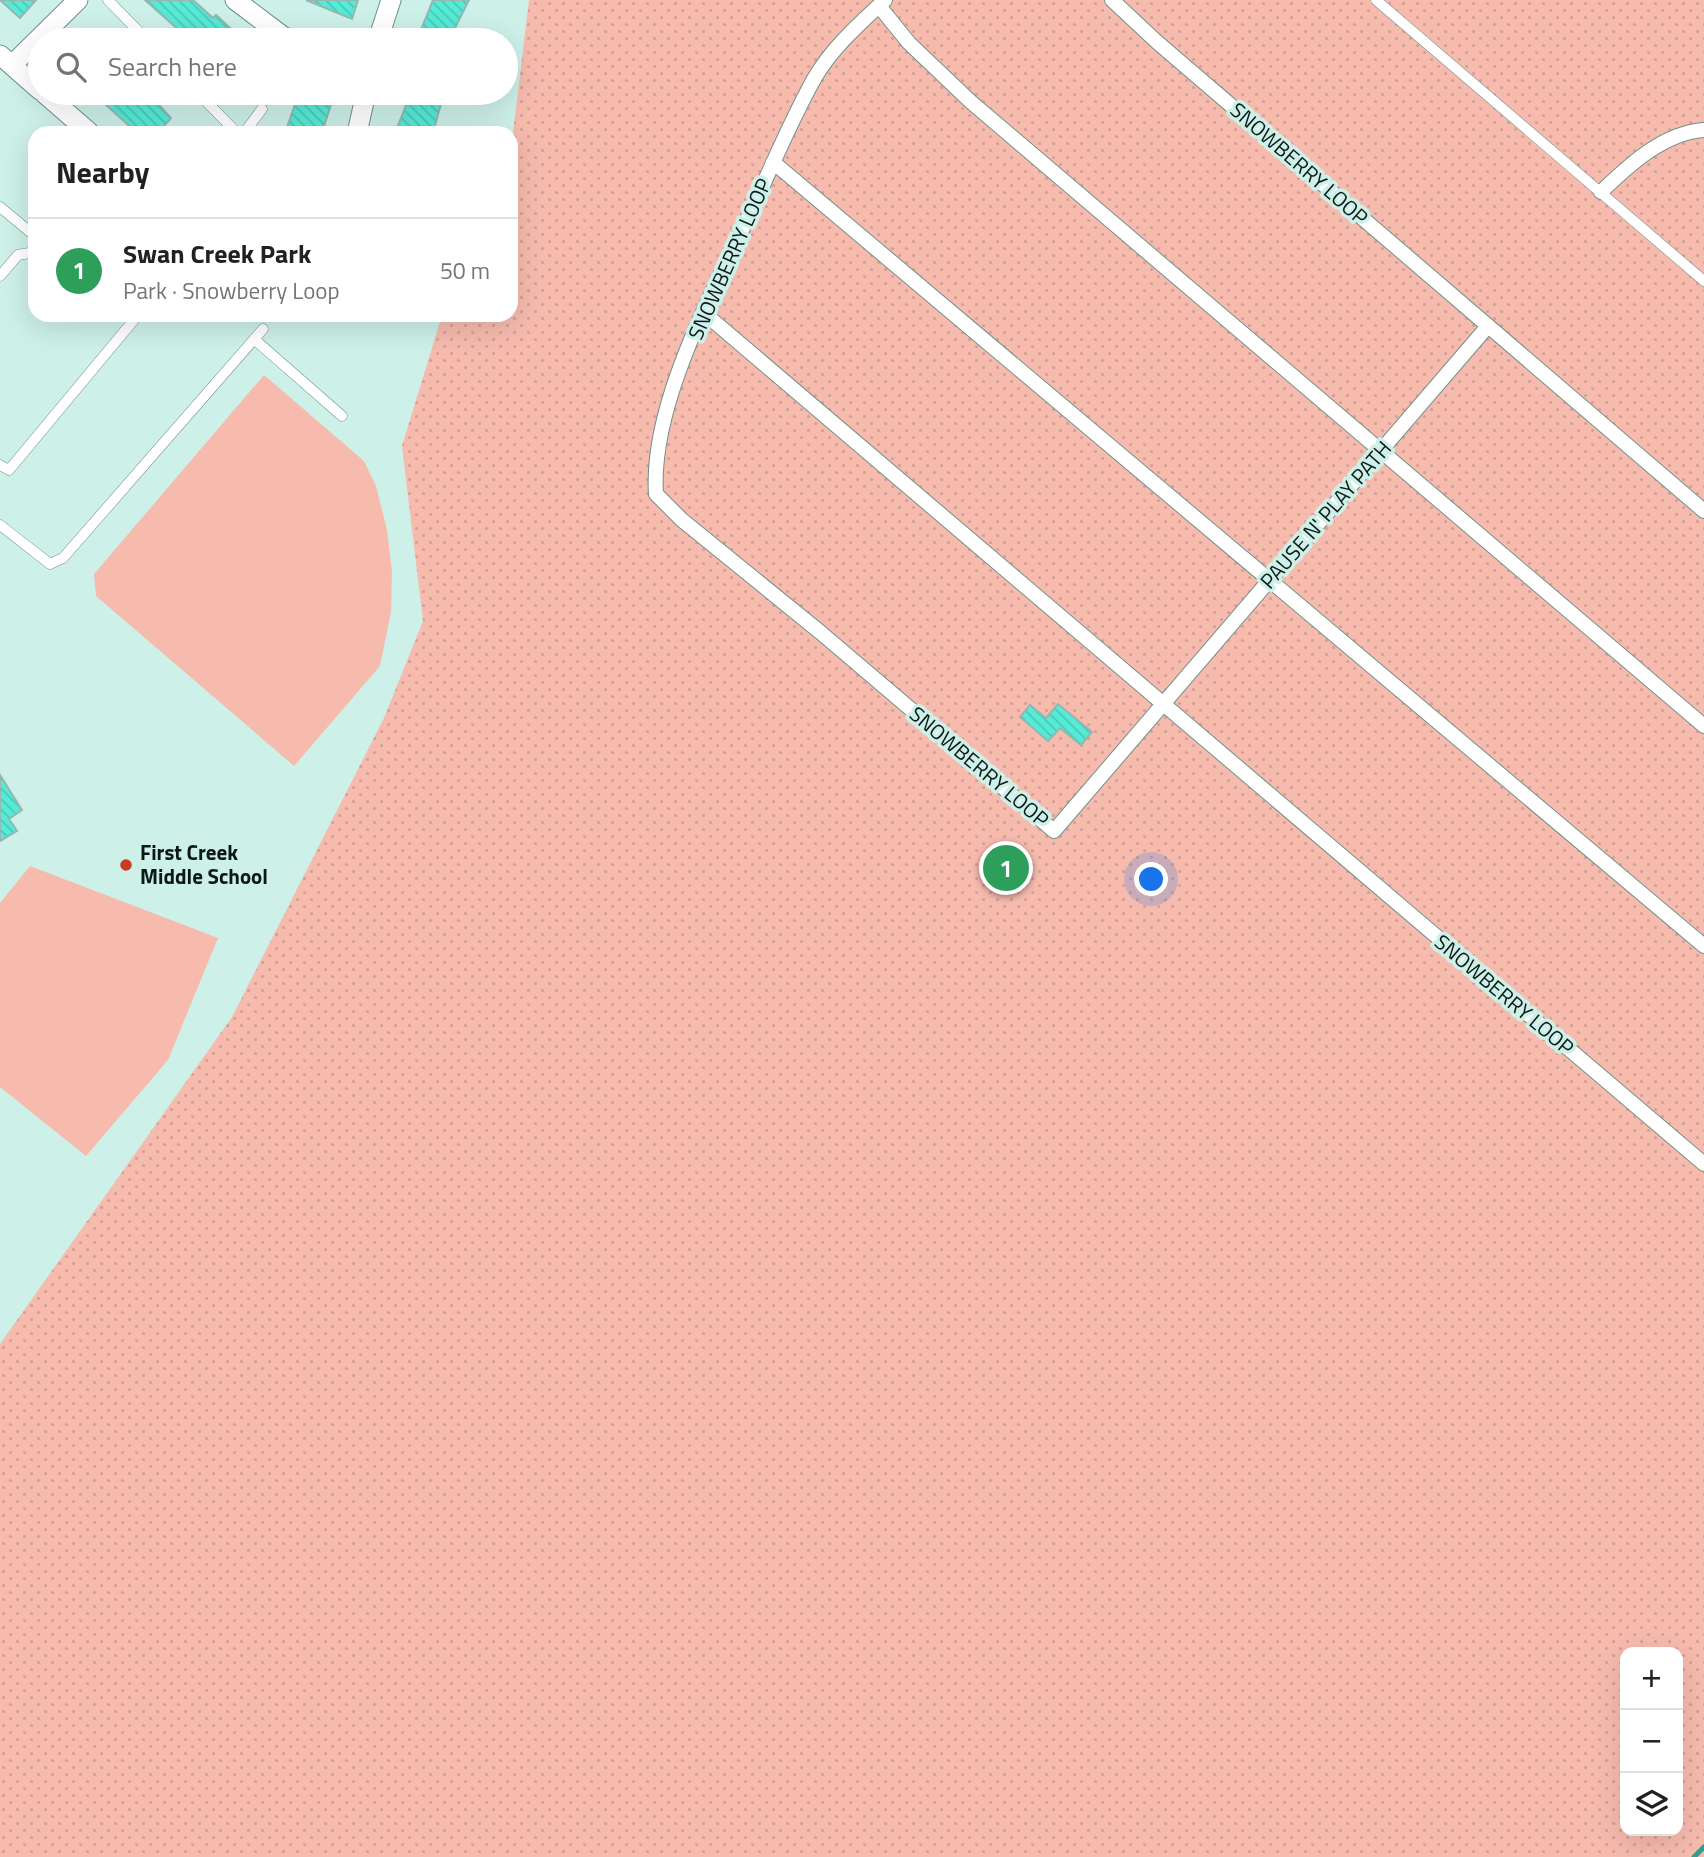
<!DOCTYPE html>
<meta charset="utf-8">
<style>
:root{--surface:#fff;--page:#f2f2f2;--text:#202124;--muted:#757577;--line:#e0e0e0;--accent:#1a73e8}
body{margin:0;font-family:"Titillium Web",sans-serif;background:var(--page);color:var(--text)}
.controls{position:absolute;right:21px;bottom:21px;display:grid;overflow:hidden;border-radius:14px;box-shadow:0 7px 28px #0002}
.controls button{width:63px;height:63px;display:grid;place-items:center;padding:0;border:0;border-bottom:2px solid var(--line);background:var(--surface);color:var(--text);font:35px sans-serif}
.you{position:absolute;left:1152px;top:880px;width:24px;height:24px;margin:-18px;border:5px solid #fff;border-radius:50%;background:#1a73e8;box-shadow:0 0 0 10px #1a73e833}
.badge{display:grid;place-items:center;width:46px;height:46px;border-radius:50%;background:var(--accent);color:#fff;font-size:23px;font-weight:700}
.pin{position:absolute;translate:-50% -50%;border:4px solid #fff;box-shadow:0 2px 7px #0006}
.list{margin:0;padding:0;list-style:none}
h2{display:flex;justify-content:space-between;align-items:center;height:91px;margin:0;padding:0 28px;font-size:30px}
h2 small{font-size:23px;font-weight:400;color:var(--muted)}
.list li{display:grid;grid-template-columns:46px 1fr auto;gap:21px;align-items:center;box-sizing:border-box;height:105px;padding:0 28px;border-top:2px solid var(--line)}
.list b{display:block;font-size:26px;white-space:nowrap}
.list p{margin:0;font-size:23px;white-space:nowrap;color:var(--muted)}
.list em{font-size:23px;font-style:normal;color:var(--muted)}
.icon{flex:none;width:38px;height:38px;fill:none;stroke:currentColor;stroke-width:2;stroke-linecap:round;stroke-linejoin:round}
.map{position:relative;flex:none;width:1704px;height:1857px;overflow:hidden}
.search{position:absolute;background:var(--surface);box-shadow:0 7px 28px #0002;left:28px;top:28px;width:490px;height:77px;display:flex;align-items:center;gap:18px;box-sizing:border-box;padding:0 24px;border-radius:38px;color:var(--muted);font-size:26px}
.panel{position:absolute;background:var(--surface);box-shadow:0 7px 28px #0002;left:28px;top:126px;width:490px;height:196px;border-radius:21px}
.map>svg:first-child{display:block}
.grass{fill:#f7bbae}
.park{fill:url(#park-dots);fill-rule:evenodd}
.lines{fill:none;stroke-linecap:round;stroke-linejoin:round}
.stream{stroke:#2ca091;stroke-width:5}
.building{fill:url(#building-back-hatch);stroke:#96b7b1;stroke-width:2}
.service-casing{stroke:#70908a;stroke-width:11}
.pedestrian-casing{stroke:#70908a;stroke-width:16}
.minor-casing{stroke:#70908a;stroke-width:21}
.service{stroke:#fff;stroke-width:10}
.pedestrian{stroke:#fff;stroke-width:14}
.minor{stroke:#fff;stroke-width:19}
.poi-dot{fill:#c83c25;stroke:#cdf0e9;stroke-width:2.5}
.labels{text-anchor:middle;stroke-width:7;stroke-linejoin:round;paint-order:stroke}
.street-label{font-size:21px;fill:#0c1816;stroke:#cdf0e9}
.poi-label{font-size:21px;font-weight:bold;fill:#0c1816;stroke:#cdf0e9;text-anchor:start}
</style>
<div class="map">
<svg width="1704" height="1857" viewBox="0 0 1704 1857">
<defs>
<pattern id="park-dots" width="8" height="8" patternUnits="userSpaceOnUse" patternTransform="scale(1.75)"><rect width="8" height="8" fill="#f7bbae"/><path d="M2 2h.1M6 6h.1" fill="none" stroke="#d3a095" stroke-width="1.8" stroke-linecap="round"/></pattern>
<pattern id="building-back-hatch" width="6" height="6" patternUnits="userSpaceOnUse" patternTransform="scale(1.75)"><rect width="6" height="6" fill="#56ebd6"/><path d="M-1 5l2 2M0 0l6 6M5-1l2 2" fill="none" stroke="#4ac9b7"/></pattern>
</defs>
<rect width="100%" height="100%" fill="#cdf0e9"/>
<path class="grass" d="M264,375L364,461L376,486L387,530L392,572L391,612L380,666L294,766L96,596L94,574Z
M30,866L218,938L168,1060L86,1156L0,1087V903Z"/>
<path class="park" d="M529,0H1704V1857H0V1344L232,1017L384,718L423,621L402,446L442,315H511V149ZM1625,1652H1678V1831H1625Z"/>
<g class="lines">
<path class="stream" d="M1694,1857L1704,1847"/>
</g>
<path class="building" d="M0,0H36L20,18Z
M145,0H193L213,18L216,15L243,40H190Z
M306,0H358L352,19Z
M433,0H469L449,40H417Z
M93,93H148L171,118L158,133H137Z
M299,93H318L333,98L322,133H285Z
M411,93H444L433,133H395Z
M1058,704L1092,732L1081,745L1060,728L1048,741L1020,717L1030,705L1046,718Z
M0,775L22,810L9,819L17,831L0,841Z"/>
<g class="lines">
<g class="service-casing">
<path id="service" d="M108,0L147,40
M1376,0L1704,281
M198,93L237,133
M244,133L262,109
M0,207L35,236
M0,276L18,255L35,252
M254,339L342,416
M0,465L9,470L138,315
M0,525L50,564L63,558L263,329"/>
</g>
<g class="pedestrian-casing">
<path id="pedestrian" d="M885,0C860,23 831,49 814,79C790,122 771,169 750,213C713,292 650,405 656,494L682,520L820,632L1054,831L1488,326
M1112,0L1157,42L1704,511
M879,6L909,43L971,102L1704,726
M773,162L1704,946
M1601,192C1629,165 1663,133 1704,130
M704,313L1704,1164"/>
</g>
<g class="minor-casing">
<path id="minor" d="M235,0L288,40
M378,40L391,0
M0,55L40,90
M12,65L78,0
M44,93L90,133
M357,133L366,93"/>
</g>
<use href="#service" class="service"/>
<use href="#pedestrian" class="pedestrian"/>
<use href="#minor" class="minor"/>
</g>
<circle class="poi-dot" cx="126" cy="865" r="7"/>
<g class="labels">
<g class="street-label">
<text transform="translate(1299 164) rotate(41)" y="7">SNOWBERRY LOOP</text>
<text transform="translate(730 259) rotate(-66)" y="7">SNOWBERRY LOOP</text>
<text transform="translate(1326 515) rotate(-49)" y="7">PAUSE N' PLAY PATH</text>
<text transform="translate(979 767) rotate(40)" y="7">SNOWBERRY LOOP</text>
<text transform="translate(1504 995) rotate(40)" y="7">SNOWBERRY LOOP</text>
</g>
<g class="poi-label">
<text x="140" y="860">First Creek<tspan x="140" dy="24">Middle School</tspan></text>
</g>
</g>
</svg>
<div class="controls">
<button>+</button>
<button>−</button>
<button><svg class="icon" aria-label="layers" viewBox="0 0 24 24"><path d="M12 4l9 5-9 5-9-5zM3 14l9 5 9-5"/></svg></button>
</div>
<div class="you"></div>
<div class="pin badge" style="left:1006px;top:868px;background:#2e9e5b">1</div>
<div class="search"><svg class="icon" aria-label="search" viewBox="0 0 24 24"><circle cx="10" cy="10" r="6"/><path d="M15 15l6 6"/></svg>Search here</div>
<section class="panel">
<h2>Nearby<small></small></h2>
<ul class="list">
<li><span class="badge" style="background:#2e9e5b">1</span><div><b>Swan Creek Park</b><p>Park · Snowberry Loop</p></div><em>50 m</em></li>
</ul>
</section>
</div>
